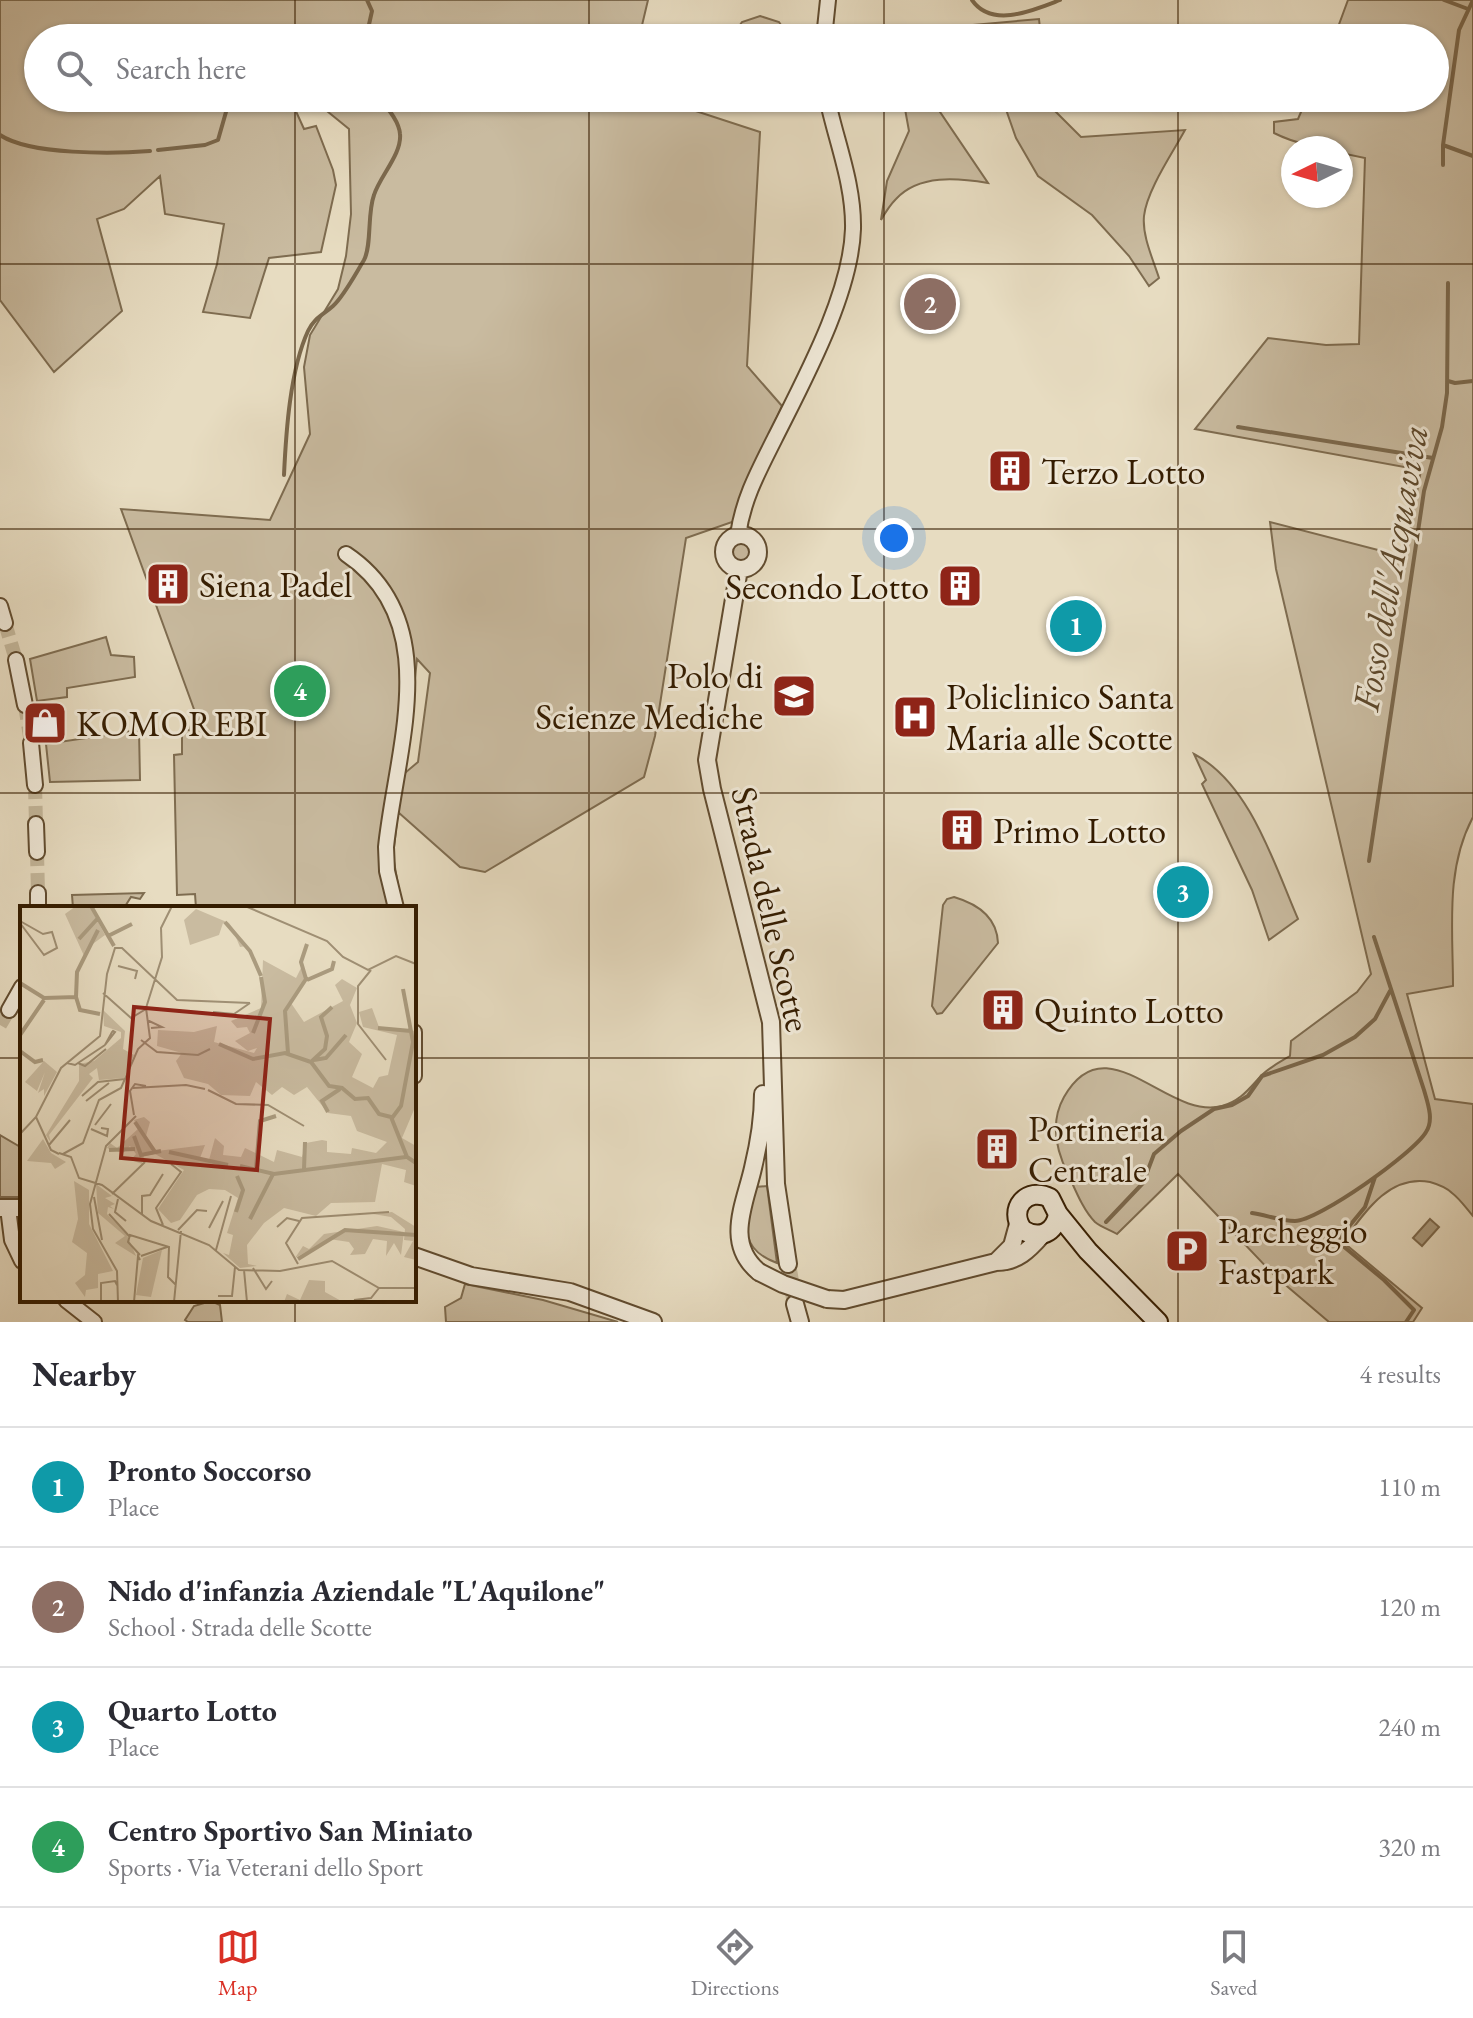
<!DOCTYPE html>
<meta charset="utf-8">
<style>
:root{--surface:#fff;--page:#f2f2f3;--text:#2b2b33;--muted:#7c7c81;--line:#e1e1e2;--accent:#d93025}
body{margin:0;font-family:"EB Garamond",serif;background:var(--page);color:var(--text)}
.compass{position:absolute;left:1281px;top:136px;width:72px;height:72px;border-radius:50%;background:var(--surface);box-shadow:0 2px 6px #0004;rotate:265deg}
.you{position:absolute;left:894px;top:538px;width:28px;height:28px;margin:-20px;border:6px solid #fff;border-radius:50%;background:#1a73e8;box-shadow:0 0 0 12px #1a73e833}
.badge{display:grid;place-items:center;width:52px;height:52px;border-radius:50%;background:var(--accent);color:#fff;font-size:26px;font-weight:700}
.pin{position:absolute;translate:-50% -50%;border:4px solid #fff;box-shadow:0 2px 8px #0006}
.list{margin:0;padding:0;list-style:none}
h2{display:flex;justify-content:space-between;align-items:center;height:104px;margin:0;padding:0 32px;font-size:34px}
h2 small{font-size:26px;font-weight:400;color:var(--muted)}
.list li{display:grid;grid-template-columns:52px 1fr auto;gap:24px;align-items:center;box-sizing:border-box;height:120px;padding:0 32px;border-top:2px solid var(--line)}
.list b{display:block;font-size:30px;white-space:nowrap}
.list p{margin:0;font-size:26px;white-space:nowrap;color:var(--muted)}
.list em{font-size:26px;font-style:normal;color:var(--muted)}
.icon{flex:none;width:44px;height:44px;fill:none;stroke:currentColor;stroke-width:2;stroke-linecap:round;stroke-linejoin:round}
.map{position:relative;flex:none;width:1473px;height:1322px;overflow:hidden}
.search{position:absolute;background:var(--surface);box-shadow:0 2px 6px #0004;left:24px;right:24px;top:24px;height:88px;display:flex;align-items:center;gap:20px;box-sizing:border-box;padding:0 28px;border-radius:44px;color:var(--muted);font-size:30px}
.sheet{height:584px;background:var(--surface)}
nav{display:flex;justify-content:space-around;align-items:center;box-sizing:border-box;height:112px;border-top:2px solid var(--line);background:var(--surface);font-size:22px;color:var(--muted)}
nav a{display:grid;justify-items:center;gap:4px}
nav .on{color:var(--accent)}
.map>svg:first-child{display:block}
.green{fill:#c9bba0;stroke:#7e6c50;stroke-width:2;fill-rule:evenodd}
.water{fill:#aa9b7f;stroke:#7b684c;stroke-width:2}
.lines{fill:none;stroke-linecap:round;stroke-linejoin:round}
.stream{stroke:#7b684c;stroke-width:4}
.minor-tunnel{stroke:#c3b69a;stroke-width:14;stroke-dasharray:14 7;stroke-linecap:butt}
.tertiary-tunnel{stroke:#c3b69a;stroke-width:16;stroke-dasharray:16 8;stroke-linecap:butt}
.minor-casing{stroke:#614c30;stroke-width:18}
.tertiary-casing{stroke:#614c30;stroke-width:20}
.secondary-casing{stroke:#341c00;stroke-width:22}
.minor{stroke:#efe8d7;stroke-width:14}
.tertiary{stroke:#efe8d7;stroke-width:16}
.secondary{stroke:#efe8d7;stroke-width:18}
.tertiary-bridge-casing{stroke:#614c30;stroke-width:20;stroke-linecap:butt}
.tertiary-bridge{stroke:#efe8d7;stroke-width:16}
.grid{fill:none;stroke:#341c00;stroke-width:2;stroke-opacity:0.55}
.labels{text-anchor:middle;stroke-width:6;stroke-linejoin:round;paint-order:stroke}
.poi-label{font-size:36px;fill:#341c00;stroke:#efe8d7;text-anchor:start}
.street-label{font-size:36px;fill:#341c00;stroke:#efe8d7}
.water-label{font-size:38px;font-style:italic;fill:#5d482c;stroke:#efe8d7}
.inset-river{fill:none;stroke:#aa9b7f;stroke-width:4}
.inset-road{fill:none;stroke:#9f8f74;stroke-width:2}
.view{fill:#8f2418;fill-opacity:0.15;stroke:#8f2418;stroke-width:4}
.inset-edge{fill:none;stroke:#341c00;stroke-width:4}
</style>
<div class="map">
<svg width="1473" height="1322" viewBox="0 0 1473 1322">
<rect width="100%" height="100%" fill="#e7dcc1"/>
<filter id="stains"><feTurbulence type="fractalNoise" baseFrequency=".0025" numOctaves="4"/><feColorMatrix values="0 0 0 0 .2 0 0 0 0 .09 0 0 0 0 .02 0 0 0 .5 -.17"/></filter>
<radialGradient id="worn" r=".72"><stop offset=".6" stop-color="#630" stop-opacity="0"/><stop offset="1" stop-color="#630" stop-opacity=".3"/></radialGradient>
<path class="green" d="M0,0H648L639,38H38V98H290L304,129L316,126L333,170L336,185L321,252L269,258L250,318L203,312L217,264L224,224L165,214L160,176L124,209L97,219L122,311L54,372L0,300Z
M1348,0H1473V817C1445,869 1453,929 1453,986L1407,994L1435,1099L1473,1104V1216C1466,1208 1460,1199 1452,1193C1446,1187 1437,1184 1430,1182C1389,1174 1364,1213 1343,1242L1422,1308L1413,1322H1329L1275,1276L1178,1174L1117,1234C1110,1230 1101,1227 1095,1222C1083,1210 1075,1189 1068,1174C1056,1150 1050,1122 1064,1097C1107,1021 1167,1121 1222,1106C1240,1101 1248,1090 1260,1077C1268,1068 1280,1062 1290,1056L1291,1041L1357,992L1371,974L1276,569L1270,522L1405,557L1421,470L1195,429L1268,338L1326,345L1359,344L1365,158L1341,153V148C1316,148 1296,144 1274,133V122L1298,119L1307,98H1435V38H1334Z
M760,16L779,22L790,38H731L742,22Z
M1039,19L1041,38H895L894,32Z
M311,98H656L760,132L747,366L782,406L742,494L735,521L686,538L655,736L644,777L485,872L460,867L398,812L393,856L402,908H196L195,894L177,895L174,755L182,754V730H190L191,725L199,723L121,509L270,520L310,434L304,367L310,335L338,289L346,256L351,214L349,129ZM417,659L430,673L418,762L405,773Z
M903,98H939L934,103L988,183C958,178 919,174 896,199C890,205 885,213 881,220L887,181L909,131Z
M1002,98H1046V102L1081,137L1185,130C1172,154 1147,190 1144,216C1142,236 1153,259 1159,278L1149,286L1129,256L1092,215L1038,176L1016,138Z
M732 552a9 9 0 1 1 18 0a9 9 0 1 1-18 0Z
M106,637L111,655L134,657L135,677L67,688V697L37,701L30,659Z
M139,730L140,780L50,782L46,744Z
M1194,754C1250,783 1274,864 1298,919L1269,940L1252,890L1202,784L1206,780Z
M144,893L140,899L131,897L124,908H73L72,895Z
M954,897C978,904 997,918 998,943L942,1013L937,1014L932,1006L943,905L947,899Z
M0,1135L22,1148V1197H0Z
M767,1186L777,1263C736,1248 747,1223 755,1187Z
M465,1284L543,1300L618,1322H446L445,1307L461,1298Z
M211,1301L220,1305L222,1322H188L185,1320L194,1306Z"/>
<path class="water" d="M1430,1219L1439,1227L1422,1246L1413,1238Z"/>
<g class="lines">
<path class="stream" d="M972,0C992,29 1034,10 1060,0
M1444,0L1468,9
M352,38L367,31
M366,38L372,11L367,0
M0,135C30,155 113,154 150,151
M1443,145L1473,156
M158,150L205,145L218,140L230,98
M1443,165V145L1459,30L1473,0
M1448,381L1455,383L1473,381
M1238,427L1433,458
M284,475C286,432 290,370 308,331C314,318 323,315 333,306C344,296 356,273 364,260C372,245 367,214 374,195C380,176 402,154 400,134C399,121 387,107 378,98
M1369,861L1424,491L1442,427L1447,393L1448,283
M1375,1177L1365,1207L1337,1241L1384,1280L1414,1310L1406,1322
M1252,1213C1266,1215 1281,1221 1295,1221C1318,1221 1414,1153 1426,1132C1434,1120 1428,1104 1424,1090L1374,937
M1106,1222L1143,1183L1154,1154L1181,1131L1214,1109L1232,1105L1248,1096L1262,1076L1323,1055L1355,1037L1375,1019L1390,991"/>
<path class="minor-tunnel" d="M5,623L16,660
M25,705L31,743
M35,785L36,824
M37,852L38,893
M0,1025L9,1010"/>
<path class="tertiary-tunnel" d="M788,1264L795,1304"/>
<g class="minor-casing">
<path id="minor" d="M824,38L828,0
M738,535C743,499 759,470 775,438C804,380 851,294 853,229C854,184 836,141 827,98
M346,554C446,621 396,749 386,847L387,871L396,908
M0,606L5,623
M16,660L25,705
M31,743L35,785
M36,824L37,852
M38,893V908
M9,1010L22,987
M414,1032V1076
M8,1208L12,1240L22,1261
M66,1300L94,1322"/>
</g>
<g class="tertiary-casing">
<path id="tertiary" d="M724 552a17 17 0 1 1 34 0a17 17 0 1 1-34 0Z
M739,569L707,760L712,789L771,1022L776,1184L788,1264
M0,1208H22
M414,1256L471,1276L570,1292L653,1322
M996,1262L1012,1246L1018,1224
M759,1272C724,1243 745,1204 753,1168C759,1143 763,1120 763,1094
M827,1299L844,1300L996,1262C1017,1262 1029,1250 1042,1235
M795,1304L800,1322"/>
</g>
<g class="secondary-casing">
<path id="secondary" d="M1058,1214C1055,1233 1039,1240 1023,1230C1007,1209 1027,1186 1050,1198L1058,1214L1088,1251L1158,1322"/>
</g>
<use href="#minor" class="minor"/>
<use href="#tertiary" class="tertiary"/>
<use href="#secondary" class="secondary"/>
<g class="tertiary-bridge-casing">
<path id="tertiary-bridge" d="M759,1272L783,1284L827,1299"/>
</g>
<use href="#tertiary-bridge" class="tertiary-bridge"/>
</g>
<path class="grid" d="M295,0V38M589,0V38M884,0V38M1178,0V38M295,98V908M589,98V1322M884,98V1322M1178,98V1322M0,264H1473M0,529H1473M0,793H1473M0,1058H22M414,1058H1473M295,1300V1322"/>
<defs>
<g id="building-square" transform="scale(2.3)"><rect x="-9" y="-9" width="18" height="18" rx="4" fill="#8f2418" stroke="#efe8d7"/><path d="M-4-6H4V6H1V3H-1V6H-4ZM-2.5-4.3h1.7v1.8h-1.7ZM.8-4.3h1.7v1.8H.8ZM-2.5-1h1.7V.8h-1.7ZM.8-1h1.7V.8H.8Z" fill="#fff"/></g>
<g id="university-square" transform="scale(2.3)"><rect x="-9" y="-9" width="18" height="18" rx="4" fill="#8f2418" stroke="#efe8d7"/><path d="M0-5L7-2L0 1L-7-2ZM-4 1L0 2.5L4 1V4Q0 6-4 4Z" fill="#fff"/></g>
<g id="hospital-square" transform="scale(2.3)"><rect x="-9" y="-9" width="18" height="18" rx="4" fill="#8f2418" stroke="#efe8d7"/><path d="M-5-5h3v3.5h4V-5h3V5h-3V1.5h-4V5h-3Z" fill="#fff"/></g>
<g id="shop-square" transform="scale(2.3)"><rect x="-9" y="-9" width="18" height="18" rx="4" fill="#8f2418" stroke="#efe8d7"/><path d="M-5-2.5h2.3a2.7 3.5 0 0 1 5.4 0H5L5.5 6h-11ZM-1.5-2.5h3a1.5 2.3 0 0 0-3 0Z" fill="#fff"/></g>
<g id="parking-square" transform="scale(2.3)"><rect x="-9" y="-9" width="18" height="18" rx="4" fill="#8f2418" stroke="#efe8d7"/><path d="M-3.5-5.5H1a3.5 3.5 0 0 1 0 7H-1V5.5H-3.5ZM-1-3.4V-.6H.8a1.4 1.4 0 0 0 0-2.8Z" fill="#fff"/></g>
</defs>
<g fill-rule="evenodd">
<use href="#building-square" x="1010" y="471"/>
<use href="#building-square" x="168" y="584"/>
<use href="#building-square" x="960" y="586"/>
<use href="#university-square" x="794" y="696"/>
<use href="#hospital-square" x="915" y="717"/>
<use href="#shop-square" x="45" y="723"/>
<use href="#building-square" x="962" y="830"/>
<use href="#building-square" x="1003" y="1010"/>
<use href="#building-square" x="997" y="1149"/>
<use href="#parking-square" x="1187" y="1251"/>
</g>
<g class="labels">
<g class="poi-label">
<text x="1041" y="484">Terzo Lotto</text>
<text x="199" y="597">Siena Padel</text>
<text x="929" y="599" text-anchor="end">Secondo Lotto</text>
<text x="763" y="688" text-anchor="end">Polo di<tspan x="763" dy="41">Scienze Mediche</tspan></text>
<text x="946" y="709">Policlinico Santa<tspan x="946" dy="41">Maria alle Scotte</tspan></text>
<text x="76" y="736">KOMOREBI</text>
<text x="993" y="843">Primo Lotto</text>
<text x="1034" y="1023">Quinto Lotto</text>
<text x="1028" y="1141">Portineria<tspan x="1028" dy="41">Centrale</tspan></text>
<text x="1218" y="1243">Parcheggio<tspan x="1218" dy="41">Fastpark</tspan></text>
</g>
<g class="street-label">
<text transform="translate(772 909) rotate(77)" y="13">Strada delle Scotte</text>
</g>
<g class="water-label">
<text transform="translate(1390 568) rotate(-80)" y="13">Fosso dell'Acquaviva</text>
</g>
</g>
<g transform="translate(20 906)">
<rect width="396" height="396" fill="#e7dcc1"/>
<path d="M56,0H70L85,29L70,40L65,52L45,8ZM176,3L209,17L226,40L220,41L212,22L203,17L199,29L170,39L164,14ZM243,54L276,72L283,58L285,73L271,97L284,116L323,95L315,79L322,73L337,82L330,99L337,117L329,136L342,148L332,171L353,182L359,171L368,169L377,129L343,121L339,106L352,102L359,121L396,125V199L382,232L396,240V280L384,276L386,264L362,258L355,296L311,297L296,310L264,302L244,317L227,339L228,358L237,360L220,362L203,347L209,349L213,329L207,327L218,292L205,284L189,283L177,289L160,314L151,317L138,303L164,264L135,248L124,250L122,258L111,254L116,248L110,240L103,247L87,242L90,237L97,242L118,223L114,214L124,211L130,216L126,230L137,245L185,239L180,252L189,254L195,232L204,240L203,249L221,251L225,242L254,256L257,244L282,251L286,237L302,234L307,235V246L331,248L332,242L356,247L367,236L337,225L331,210L308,207L287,181L274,189L262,181L252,189L236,176L230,190L201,189L188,178L164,172L156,155L162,147L137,140L138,124L174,126L197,120L194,136L234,147L237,142L228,145L215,135L230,127L227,121L217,122L211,115L241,102ZM83,104L105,125L103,143L114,149L104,172L79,174L77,162L69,168L73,172L29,229L31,237L26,229L59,175V158L74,155L101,132V126L84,120ZM24,155L37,166L24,190V183L18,187L25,166L17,185L5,176ZM23,233L31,247L46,256L35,263L31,257L7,255ZM54,275L69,284V318L93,365L78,368V382L66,384L65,391L55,377L65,369L67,347L52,336L58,313ZM76,278L92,290L85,292L95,298L90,300L94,303L88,301L87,308L107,329L116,350L95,337L105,330L78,307ZM372,306L396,321V354L384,351L393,335L384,334L385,323L371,311L353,308ZM357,320L384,326L381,349L374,337L366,350L367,335L353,333L345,348L330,349L334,343L329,336L309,333L275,352L283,340L289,343L304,328ZM142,344L131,391L116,389L123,352ZM289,374L305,375V386L323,396H264L267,388L280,394Z" fill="#c9bba0"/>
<path class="inset-river" d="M71,0L94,40M205,16L230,45L241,70M88,30L112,18M59,33L79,11M287,74L312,63L314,55M0,77L24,92L56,91L60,104L80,108M56,91L57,66L78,24M358,122L391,125M233,127L245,96L241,71M0,129L24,94M199,138L233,153L265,147L291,156L309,180L322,182L335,193L348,192L359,208L371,211L387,251L396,257M0,145L15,156L23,154M268,147L265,105L286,73L281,56L287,38M294,154L306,152L326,129M292,155L305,143L307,130L301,111L312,101M308,206L302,195L320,183M372,212L381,200L393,136L383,83M115,216L135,246M114,230L121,249L141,245M89,244L115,243M149,246L208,259M220,260L254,268L386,251M236,263L240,215L256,210M284,263L285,236M216,306L223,284L217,270M230,313L253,268M278,353L325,324L396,329"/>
<path class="inset-road" d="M225,0L307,35L323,51L348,64L376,50L396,58M0,15L23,28L32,26L37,42L24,49L0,17M98,60L117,65L115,73M351,64L338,80V118L366,154M83,87L111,112L126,103M193,106L214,108L230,97M127,114L142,121L131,122M93,125L95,126L85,139L92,126ZM121,134L137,146L178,149L190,143M47,157L55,159L85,139M58,157L65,160L86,143M113,182L166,179L185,183M188,184L216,198L248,199L284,220M62,190L78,176L105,173M66,195L89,177M114,209L110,185L115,178L126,180M16,211L31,244L39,248M75,219L91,198M71,223L87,230L88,223L81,222M0,228L16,211L41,162L80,130L87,68L95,42H102L157,94L230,97M29,239L50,214M39,247L51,251L59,272L82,279L131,315L189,339L219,364L260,365L312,355L359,382H396M43,248L63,237L79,194L101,182L118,143L130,132L126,102L142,51L141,22L152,0M92,288L125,256M74,291L82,334M98,293L95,306L106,315M89,308L109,330M122,308V290L130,289L143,268M143,319L136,302L161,266L151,258M257,321L267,312L279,315M189,322L203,295M158,324L177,304L187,305M196,344L211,290M120,349L108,336L110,329L149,341L148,371L156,379M121,350L147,341M278,358L266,337L282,312L369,306M233,362L246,383L252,375M224,364L227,396M198,390H212L215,361M334,394L351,392L359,382M81,396V377L95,375L97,379M98,396L97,365L73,323L70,298L86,240L116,210M114,396L118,350L120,354M154,396L161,325"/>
<path class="view" d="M114,101L250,113L237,264L101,252Z"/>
<rect width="396" height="396" class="inset-edge"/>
</g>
<rect width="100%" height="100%" filter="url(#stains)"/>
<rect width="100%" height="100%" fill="url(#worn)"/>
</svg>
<svg class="compass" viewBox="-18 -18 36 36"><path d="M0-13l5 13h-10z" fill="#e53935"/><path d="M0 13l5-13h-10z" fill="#7c7c81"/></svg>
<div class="you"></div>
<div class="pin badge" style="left:1076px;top:626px;background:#0f9aa8">1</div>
<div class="pin badge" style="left:930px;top:304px;background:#8d6e63">2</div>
<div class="pin badge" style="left:1183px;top:892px;background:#0f9aa8">3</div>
<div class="pin badge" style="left:300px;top:691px;background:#2e9e5b">4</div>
<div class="search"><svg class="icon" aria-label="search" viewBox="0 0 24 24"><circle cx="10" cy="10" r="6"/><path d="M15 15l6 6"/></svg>Search here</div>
</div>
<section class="sheet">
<h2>Nearby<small>4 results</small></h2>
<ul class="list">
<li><span class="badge" style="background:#0f9aa8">1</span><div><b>Pronto Soccorso</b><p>Place</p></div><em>110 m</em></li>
<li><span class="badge" style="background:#8d6e63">2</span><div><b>Nido d'infanzia Aziendale &quot;L'Aquilone&quot;</b><p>School · Strada delle Scotte</p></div><em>120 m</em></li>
<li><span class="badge" style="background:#0f9aa8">3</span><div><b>Quarto Lotto</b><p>Place</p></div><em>240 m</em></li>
<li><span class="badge" style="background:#2e9e5b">4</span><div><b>Centro Sportivo San Miniato</b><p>Sports · Via Veterani dello Sport</p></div><em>320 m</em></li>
</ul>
</section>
<nav>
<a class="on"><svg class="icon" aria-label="map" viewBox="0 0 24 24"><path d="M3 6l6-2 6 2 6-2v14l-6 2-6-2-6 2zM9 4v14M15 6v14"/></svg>Map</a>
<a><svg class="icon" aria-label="directions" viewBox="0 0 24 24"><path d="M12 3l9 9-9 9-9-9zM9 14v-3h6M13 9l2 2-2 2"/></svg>Directions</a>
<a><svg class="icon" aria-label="saved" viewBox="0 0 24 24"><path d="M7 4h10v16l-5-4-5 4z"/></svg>Saved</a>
</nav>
